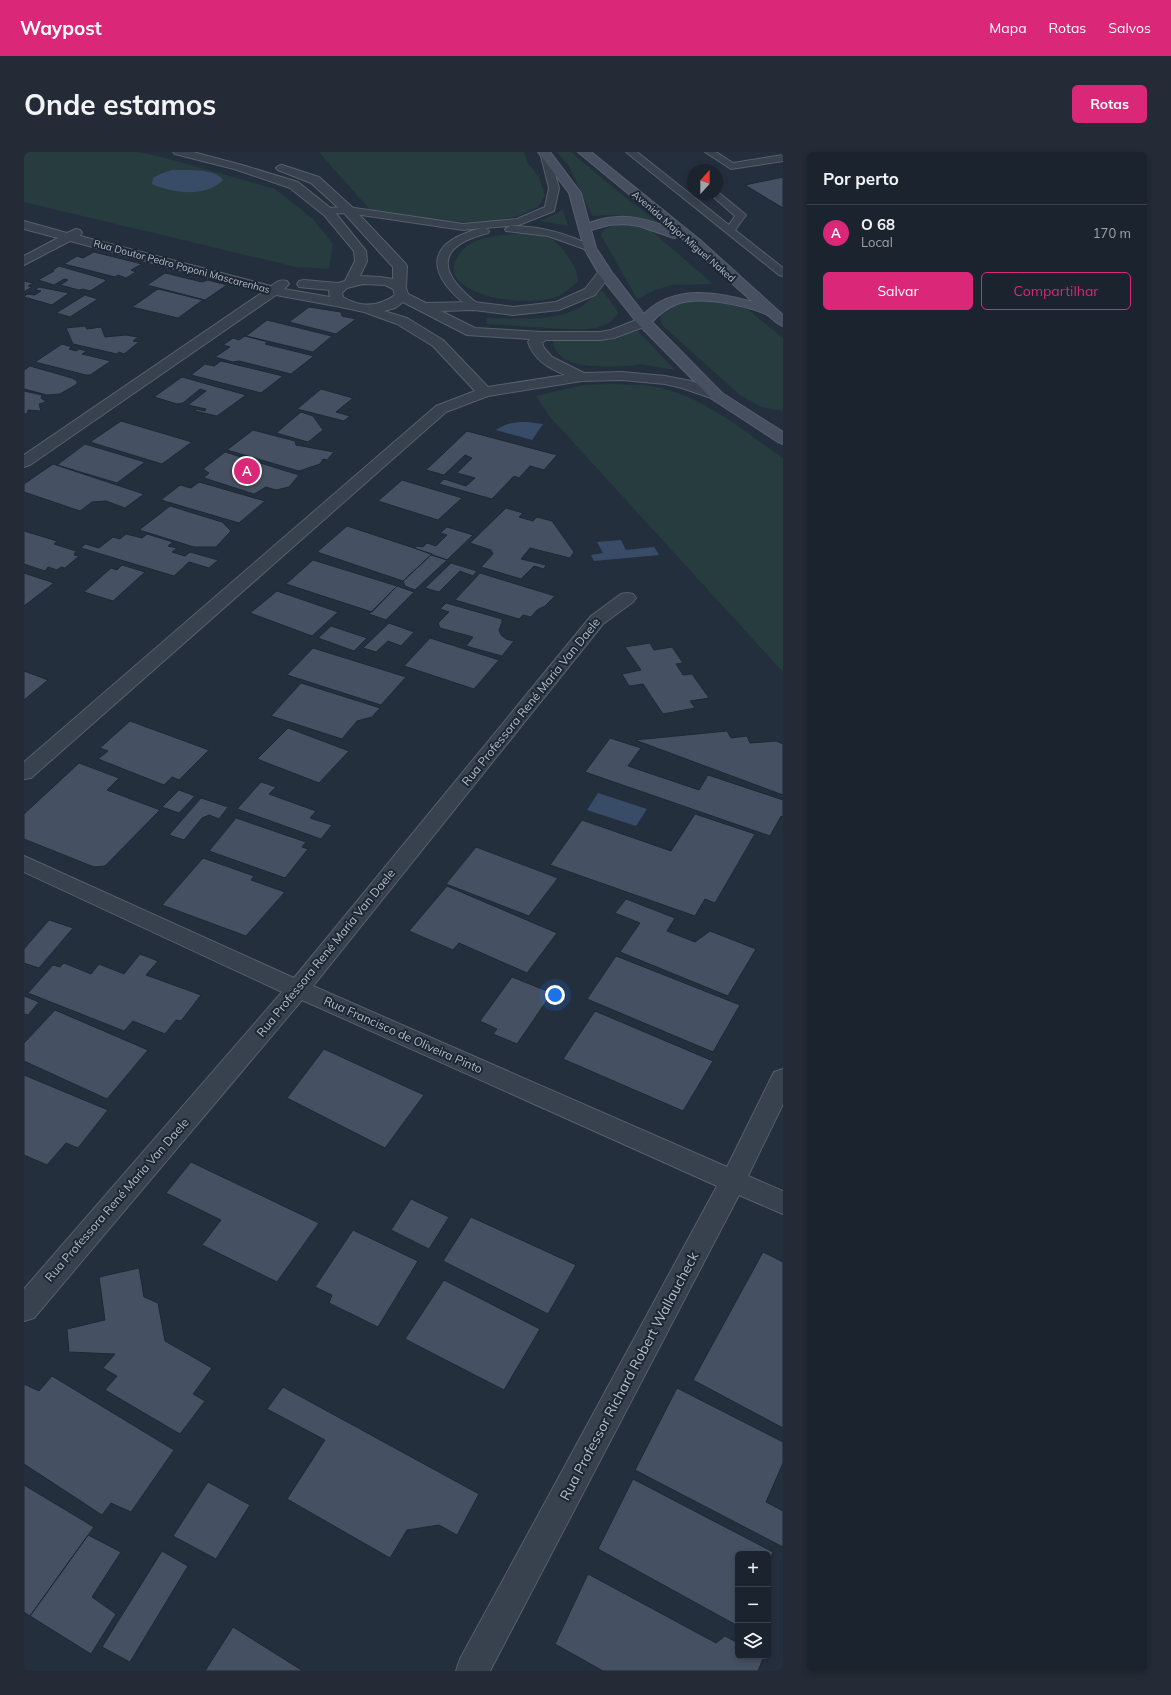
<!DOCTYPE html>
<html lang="pt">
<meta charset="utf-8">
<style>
:root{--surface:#1b232e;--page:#242b36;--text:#f1f3f6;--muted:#a0a4aa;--line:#39404a;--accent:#db2777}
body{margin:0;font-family:Mulish,sans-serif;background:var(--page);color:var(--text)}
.controls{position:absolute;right:12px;bottom:12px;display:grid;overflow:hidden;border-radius:6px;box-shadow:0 2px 6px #0003}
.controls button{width:36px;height:36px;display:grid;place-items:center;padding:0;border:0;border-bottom:1px solid var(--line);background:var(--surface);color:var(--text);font:20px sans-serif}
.compass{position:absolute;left:663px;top:12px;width:36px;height:36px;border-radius:50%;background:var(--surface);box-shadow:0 2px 6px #0003;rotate:21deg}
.you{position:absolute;left:531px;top:843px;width:14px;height:14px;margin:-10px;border:3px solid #fff;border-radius:50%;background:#1a73e8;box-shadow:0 0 0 6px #1a73e833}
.badge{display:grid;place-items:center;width:26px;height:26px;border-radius:50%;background:var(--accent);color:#fff;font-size:13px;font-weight:700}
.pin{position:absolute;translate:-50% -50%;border:2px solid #fff;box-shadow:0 1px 4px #0006}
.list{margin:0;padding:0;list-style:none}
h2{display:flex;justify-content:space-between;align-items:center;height:52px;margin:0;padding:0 16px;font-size:17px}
h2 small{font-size:13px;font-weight:400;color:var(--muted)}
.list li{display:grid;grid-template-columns:26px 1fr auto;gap:12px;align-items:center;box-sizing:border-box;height:56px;padding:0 16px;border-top:1px solid var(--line)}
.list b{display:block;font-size:15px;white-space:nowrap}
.list p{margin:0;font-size:13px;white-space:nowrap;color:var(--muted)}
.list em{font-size:13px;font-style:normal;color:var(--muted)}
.actions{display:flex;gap:8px;padding:12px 16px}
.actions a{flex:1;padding:9px 0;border:1px solid var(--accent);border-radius:6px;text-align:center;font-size:14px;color:var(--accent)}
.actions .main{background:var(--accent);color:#fff}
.icon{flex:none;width:22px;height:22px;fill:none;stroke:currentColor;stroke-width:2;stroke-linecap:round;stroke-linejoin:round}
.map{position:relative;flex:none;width:759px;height:1519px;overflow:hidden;border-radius:6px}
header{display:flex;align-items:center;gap:24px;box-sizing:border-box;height:56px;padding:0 20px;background:var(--accent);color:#fff}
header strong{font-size:19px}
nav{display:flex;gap:22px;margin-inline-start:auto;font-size:14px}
.intro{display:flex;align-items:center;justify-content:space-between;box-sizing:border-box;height:96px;padding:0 24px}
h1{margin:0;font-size:28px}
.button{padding:10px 18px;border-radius:6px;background:var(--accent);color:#fff;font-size:14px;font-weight:700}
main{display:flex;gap:24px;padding:0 24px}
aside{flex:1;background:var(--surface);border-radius:6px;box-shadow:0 2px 6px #0003}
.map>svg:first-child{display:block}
.green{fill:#263c3f}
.water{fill:#394c67}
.building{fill:#455162;stroke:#1f2835}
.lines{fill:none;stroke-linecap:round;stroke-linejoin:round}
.lane-casing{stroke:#565f6c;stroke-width:2}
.street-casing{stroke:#565f6c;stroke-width:2}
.secondary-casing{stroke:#565f6c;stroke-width:2}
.lane{fill:#38414e;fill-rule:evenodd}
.street{fill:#38414e;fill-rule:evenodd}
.secondary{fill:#465061;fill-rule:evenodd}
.labels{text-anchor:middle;stroke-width:4;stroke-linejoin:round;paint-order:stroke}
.far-street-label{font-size:10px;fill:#b4bcc9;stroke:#1d2633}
.street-label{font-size:12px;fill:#b4bcc9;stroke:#1d2633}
.near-street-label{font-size:14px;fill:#b4bcc9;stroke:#1d2633}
</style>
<header>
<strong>Waypost</strong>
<nav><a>Mapa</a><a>Rotas</a><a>Salvos</a></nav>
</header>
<div class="intro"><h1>Onde estamos</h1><a class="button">Rotas</a></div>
<main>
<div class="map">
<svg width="759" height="1519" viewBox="0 0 759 1519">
<rect width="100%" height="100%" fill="#242f3e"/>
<path class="green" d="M0,0H113L138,5L251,37L289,67L309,92L305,117L272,115L0,50Z
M295,0H500L504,11L515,25L521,44L514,55L494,64L466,70L406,69L348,60Z
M533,0H547L602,46L634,70L591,63L568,64L545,14Z
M539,58L544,74L516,69Z
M602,72L623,75L689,132L648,133L631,138L613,147L577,83C581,73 593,73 602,72Z
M494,82C522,82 531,83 546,108C550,115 554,120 554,129C548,135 540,142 532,145C507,154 451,148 433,127C429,122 429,117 431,110C440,85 471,83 494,82Z
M579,139L594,160L593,163L585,171L573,176L556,178L462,172L463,166C492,166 523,170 551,158C562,154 569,142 579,139Z
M678,148L696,150L723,157L759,186V259L737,255L716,243L638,173L636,165C645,151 662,149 678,148Z
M613,178L651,218L614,212L608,214C585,214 537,220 529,192L530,189L587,188Z
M590,232C602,233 615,232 627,234C677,242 718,278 759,306V520L527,266L512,244L560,233Z"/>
<path class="water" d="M148,18C161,18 192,16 199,28C182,46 148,41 128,32L129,26L136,22Z
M503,270L519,272L508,288L472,278C482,271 491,270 503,270Z
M597,388L602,398L630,395L635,403L570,409L567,403L579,401L573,390Z
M574,641L623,657L612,674L563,658Z"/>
<path class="building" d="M759,25V56L721,33Z
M70,100L118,112L107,118L112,120L102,126L94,123L91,125L40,112L53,104L59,106Z
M35,114L80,127L82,129L66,139L59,137L55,138L36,133L44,128L40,127L30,133L14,128L30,119L29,118Z
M141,121L178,130L184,128L203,133L181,148L123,133Z
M0,129L9,131L4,134L8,135L0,140Z
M15,135L45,141L28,153L0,145L3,142L11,143L17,139L11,138Z
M134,137L179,148L154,166L108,155Z
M61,143L74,147L46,165L32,161Z
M285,155L317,160L318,164L332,167L312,182L265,170Z
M243,168L308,184L289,200L222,184Z
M61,174L63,177L77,175L81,185L102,183L114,185L109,189L115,190L100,202L95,200L93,202L49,192L42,176Z
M221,184L244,190L241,192L290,204L267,222L215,209L209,210L191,205L206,195L199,193L209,186L215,188Z
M38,192L48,195L45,197L52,199L55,197L63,199L58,202L87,209L66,223H62L11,210Z
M197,209L259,224L237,241L167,223L181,212L190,214Z
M6,214L48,226L53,229V232L36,242L23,243L0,237V218Z
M158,225L222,243L193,264L171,259L172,257L181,259L182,257L164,253L182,239L176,237L159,251L153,252L130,245Z
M297,237L329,246L312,260L326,264L320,269L273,257Z
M0,239L18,243L17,246L22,250L15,252L17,259L4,258L3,262H0Z
M277,260L289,264L299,278L284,290L252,281Z
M97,269L168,290L138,312L66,290Z
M229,278L271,289L272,293L310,300L303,308L299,307L296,312L275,319L203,298Z
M443,279L533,303L520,318L506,314L495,326L490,324L468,347L415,332L420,327L442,334L451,326L433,321L448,306L441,303L420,323L402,318Z
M61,292L121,310L93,331L33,313Z
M201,300L275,323L265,335L252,338L242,335L230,342L180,326L185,321L179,317Z
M29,312L120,342L101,356L82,349L68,350L56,359L0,340V332Z
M378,328L438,346L414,368L354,349Z
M175,330L241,349L215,371L137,348L156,333L167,336Z
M146,354L198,370L207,379L192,395H170L115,378Z
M482,356L499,361L495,365L509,369L513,365L528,369L550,400L546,406L506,396L497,407L522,413L520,417L510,414L497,427L457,415L469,402L467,398L446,391Z
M323,374L390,396L408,402L379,429L293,400Z
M423,375L449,383L423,408L390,396L393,394L399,395L403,391L412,394L423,383L416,381Z
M0,379L33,389L30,392L52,399L50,403L55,404L41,416L37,415L33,418L24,415L21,419L0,412Z
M102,382L118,386L123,382L149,390L144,394L153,396L148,400L161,404L166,400L194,408L185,416L165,410L150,424L57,396L61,392L75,396L89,385L96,387Z
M407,403L423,408L391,438L381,434L379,429Z
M289,408L373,434L348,460L262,432Z
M427,411L453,419L449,424L436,419L415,440L401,436Z
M98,413L121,420L89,449L60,440L87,416L93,418Z
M0,421L30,431L0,454Z
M456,421L531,444L521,454L513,458L507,465L499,463L495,467L431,448Z
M373,434L390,440L362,468L345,462Z
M253,439L314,460L288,484L226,461Z
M422,451L478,467V470L475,478L477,483L482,487L490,489L478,504L442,494L449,485L416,476L414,471L425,460L416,457Z
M365,471L390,480L377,494L364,489L352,500L339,496Z
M307,474L343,486L330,499L294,486Z
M406,486L475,508L450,537L380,514Z
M626,491L630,498L648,495L659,511L652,512L659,523L668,522L685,546L666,549L671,556L639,562L619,532L605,534L598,522L617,518L601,495Z
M289,496L382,525L357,553L263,523Z
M0,519L24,528L0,548Z
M277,531L356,556L348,565L333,569L318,587L247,564Z
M106,569L185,598L155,628L148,625L140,633L74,607L84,599L76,596Z
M264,576L325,599L295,631L233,607Z
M703,579L707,586L723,584L726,591L752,589L759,592V643L611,588Z
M586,586L617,596L604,614L675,638L684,623L759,648V665L757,664L746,684L561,620Z
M55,611L95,626L83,638L136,658L81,714L70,715L0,687V662Z
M237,630L252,635L245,642L292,659L286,666L308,673L297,687L213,657Z
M155,638L171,644L155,661L138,655Z
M177,646L204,655L195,667L185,663L178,666L160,688L145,683Z
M671,662L731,682L691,751L681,747L671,764L526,713L558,668L647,699Z
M212,666L282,690L278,695L284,697L261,726L185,699Z
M452,695L534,726L505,764L422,732Z
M179,706L230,724L227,728L261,740L222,784L138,753Z
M423,734L533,781L503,821L435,791L429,798L385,779Z
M602,747L651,766L643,779L671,790L686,779L732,797L704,844L596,800L616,771L591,761Z
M25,768L49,776L15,816L0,811V797Z
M116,802L134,809L122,823L177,843L157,869L152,868L141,882L109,869L100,879L4,841L29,813L36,815L40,811L67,822L75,812L100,822Z
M592,804L716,853L689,900L563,847Z
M488,825L528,841L493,892L469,882L473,877L456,869Z
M0,844L15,850L4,863L0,862Z
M31,858L124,898L83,947L0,909V891Z
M571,859L689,909L659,959L539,907Z
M300,897L400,943L361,996L263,946Z
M0,923L84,958L54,996L42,991L23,1013L0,1003Z
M167,1010L295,1071L253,1130L178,1093L197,1068L142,1041Z
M387,1047L425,1065L405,1097L367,1078Z
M447,1065L552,1113L524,1162L419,1109Z
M329,1078L394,1109L354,1175L305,1151L308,1143L291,1135Z
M739,1100L759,1110V1276L669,1228Z
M115,1116L120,1145L134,1151L141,1189L188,1216L169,1242L181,1249L156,1282L81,1238L93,1224L79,1216L91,1202L45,1200L43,1177L81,1168L75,1125Z
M420,1128L516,1177L480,1238L381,1187Z
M28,1224L150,1298L107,1360L87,1351L78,1363L0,1312V1232L15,1239Z
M259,1235L455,1342L433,1383L415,1373L383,1378L366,1406L263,1347L301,1288L243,1257Z
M653,1236L759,1290V1311L742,1350L759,1359V1395L611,1318Z
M609,1327L749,1400L744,1411V1402H714V1474L574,1397Z
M184,1330L226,1353L192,1407L149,1384Z
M0,1333L70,1375L6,1464L0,1460Z
M64,1383L97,1400L68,1445L92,1462L67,1502L6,1464Z
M138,1399L164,1414L106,1510L78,1495Z
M564,1422L692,1491L701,1484L714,1491V1504H740L734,1519H579L531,1492Z
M209,1475L279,1519H181Z"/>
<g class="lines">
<g class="lane-casing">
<path id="lane" d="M516,0L525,1L535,36L530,59L495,73L461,76L465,79L464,81C409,95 415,122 454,152L456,154L454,156H446C403,123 398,91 458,76L439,78L324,61L302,62L297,59L302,56L324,55L439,72L493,67L521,55L525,36Z
M602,0H613L705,73L711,64L686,42H693V40H694L722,63L711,78L759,116V124L755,123Z
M681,0H692L709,11L759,3V9L707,17Z
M486,74C511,74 534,79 557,89C562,91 568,92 571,96L566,99L524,84L482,79L481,77Z"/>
</g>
<g class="street-casing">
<path id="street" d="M149,0H169L218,13L274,30L309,58L342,99L343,109L336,124L356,125L369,127V115L320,61L287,31L254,18L252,16L254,14L258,13L295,25L328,55L381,111L383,114L382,136L384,142L402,151L450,150L489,155L532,150L561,137L576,118H586L588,121L571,143L535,158L489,163L450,158L417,159L451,176L518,180H576L587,178L615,167L620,166L625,167L627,170L625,173L590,186L576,188H522L518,191L520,196L528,205L560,221L598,220L641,224L667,229L698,241L700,244L698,247L693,248L658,236L641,232L598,228L558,229L464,244L422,260L7,626L0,627V610L412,254L451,239L409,194L373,172L340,160L317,155L252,143L6,313L0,315V303L239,140L46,89L0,113V104L34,86L0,77V69L43,81L52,77L56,78L58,81L56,84L247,134C253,130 256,127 263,129L265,132L260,137L306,145L305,140L306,138L275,135L273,132L275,129L280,128L314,131L321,129L331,109L330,99L301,64L266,36L210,17L151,2ZM339,132L361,133L369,137L371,143C354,155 337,156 319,145L318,141L323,136ZM379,150L443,183L506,187L504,190C510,208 525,216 541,223L464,235L419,188L383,166L360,159L371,156Z
M603,441L609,442L612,446L609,450L579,472L289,834L703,1015L750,920L759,917V952L724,1024L759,1039V1062L715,1043L466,1519H432L436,1507L693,1034L278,848L10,1166L0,1169V1137L258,840L0,720V704L270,826L567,464L597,442Z"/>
</g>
<g class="secondary-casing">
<path id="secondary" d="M514,0H526L557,41L565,71C596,60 617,65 646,76L554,0H567L676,88L759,163V174C751,172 748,165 742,162C720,153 675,143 653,152C643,156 635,162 628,170L698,241L759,280V292L754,290L688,247L615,173L576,124L560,96L545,41ZM601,72L615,74L650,86L655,84L729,150C693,140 650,132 620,162L587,119L572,96L567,78L585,73Z"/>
</g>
<use href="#lane" class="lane"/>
<use href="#street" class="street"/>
<use href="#secondary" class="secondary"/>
</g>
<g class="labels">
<g class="far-street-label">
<text transform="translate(660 84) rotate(41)" y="4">Avenida Major Miguel Naked</text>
<text transform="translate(158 114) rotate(15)" y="4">Rua Doutor Pedro Poponi Mascarenhas</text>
</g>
<g class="street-label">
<text transform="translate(507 550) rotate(-51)" y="4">Rua Professora René Maria Van Daele</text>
<text transform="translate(302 801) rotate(-51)" y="4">Rua Professora René Maria Van Daele</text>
<text transform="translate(379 883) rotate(24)" y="4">Rua Francisco de Oliveira Pinto</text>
<text transform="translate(93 1048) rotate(-49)" y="4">Rua Professora René Maria Van Daele</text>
</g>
<g class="near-street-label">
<text transform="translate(605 1224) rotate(-62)" y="5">Rua Professor Richard Robert Wallaucheck</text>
</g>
</g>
</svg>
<div class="controls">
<button>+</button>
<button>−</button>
<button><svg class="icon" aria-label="layers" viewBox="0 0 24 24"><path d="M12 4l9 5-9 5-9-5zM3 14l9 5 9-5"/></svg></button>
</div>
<svg class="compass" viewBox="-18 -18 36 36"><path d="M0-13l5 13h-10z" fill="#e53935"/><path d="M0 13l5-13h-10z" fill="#a0a4aa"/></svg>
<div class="you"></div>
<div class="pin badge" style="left:223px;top:319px">A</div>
</div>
<aside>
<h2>Por perto<small></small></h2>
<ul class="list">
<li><span class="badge">A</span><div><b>O 68</b><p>Local</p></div><em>170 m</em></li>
</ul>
<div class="actions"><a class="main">Salvar</a><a>Compartilhar</a></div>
</aside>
</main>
